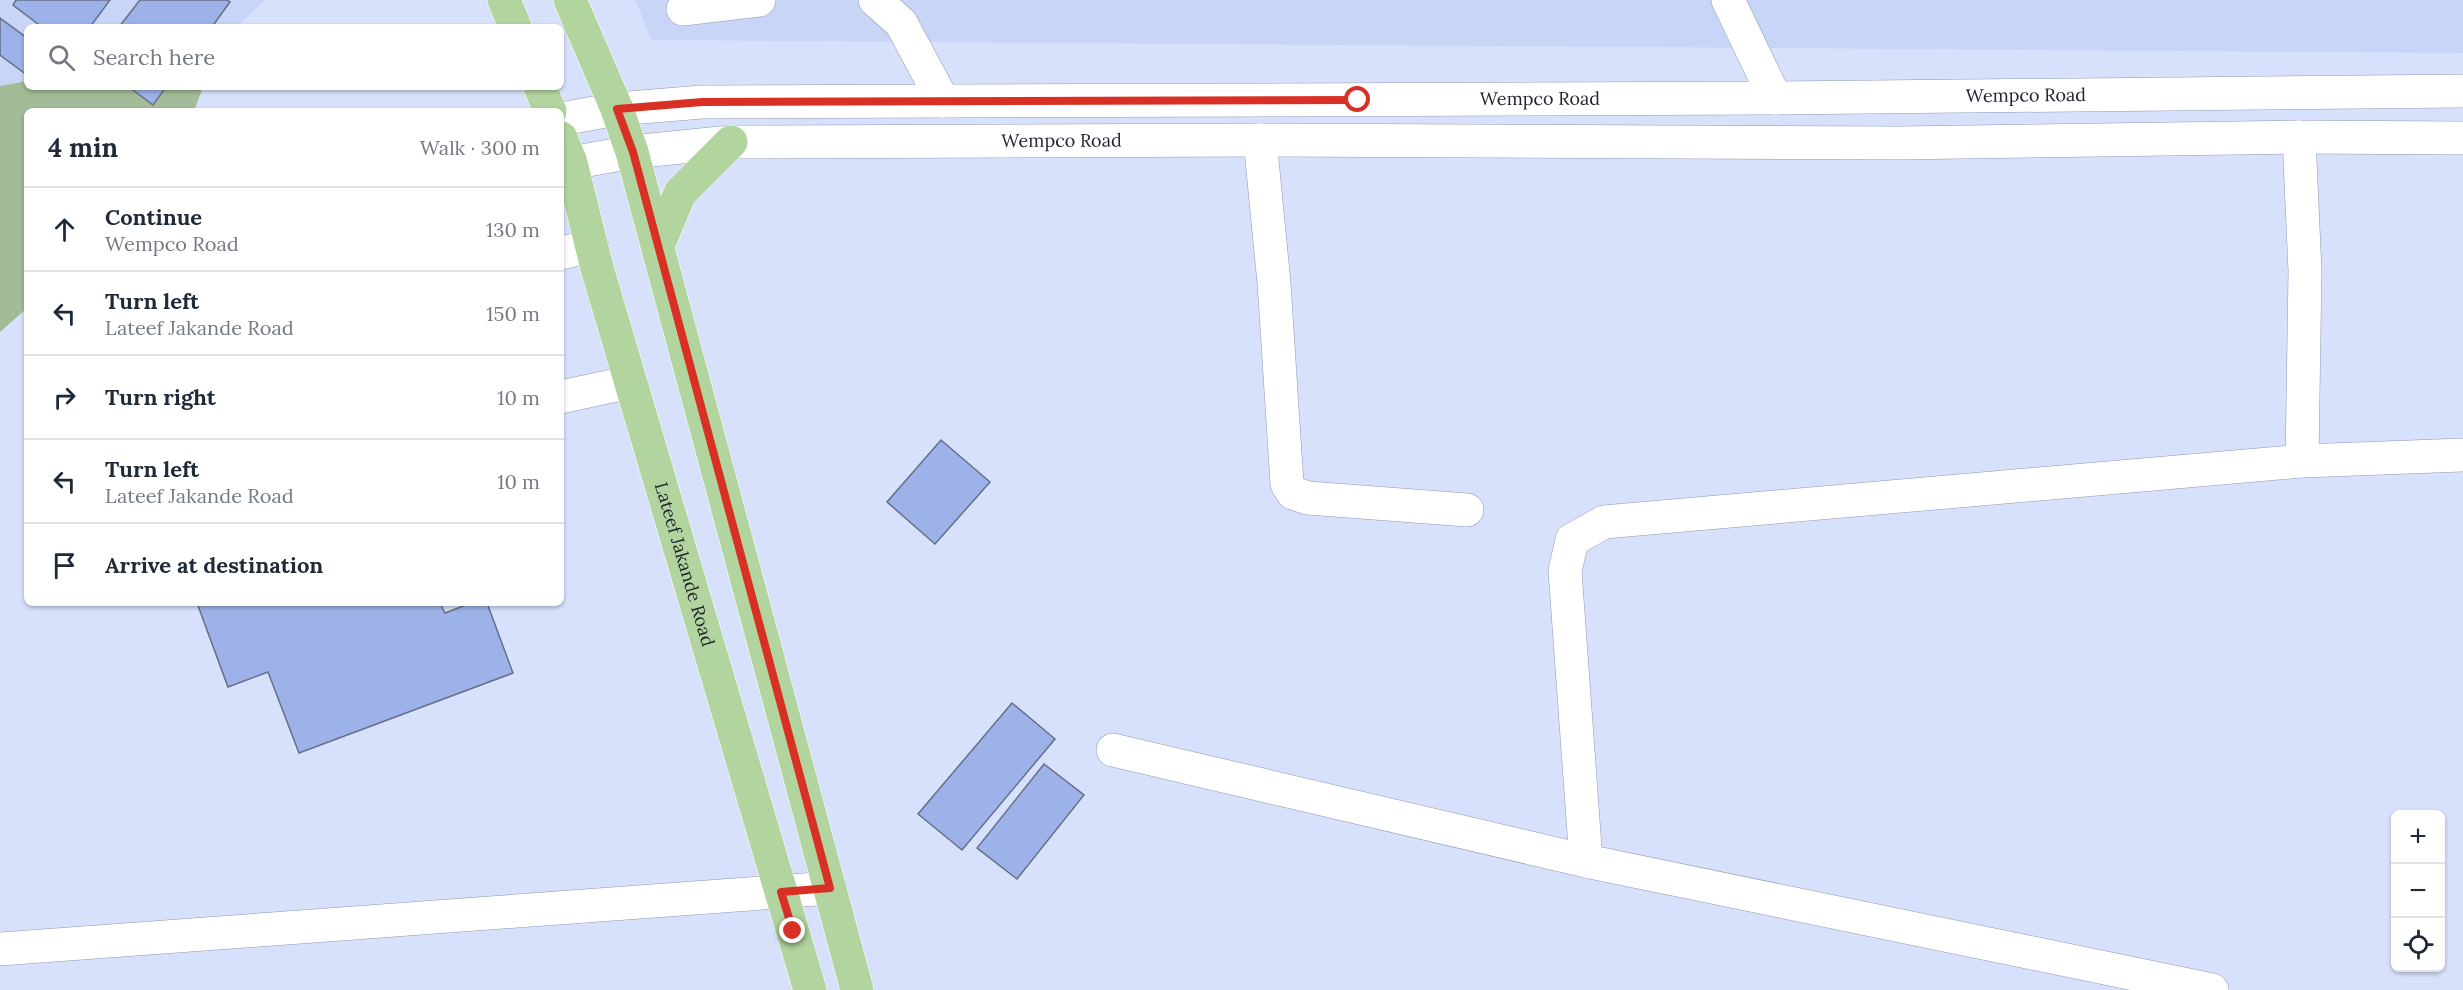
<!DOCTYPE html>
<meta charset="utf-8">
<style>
:root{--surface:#fff;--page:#f2f2f3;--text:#1f2937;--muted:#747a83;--line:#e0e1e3}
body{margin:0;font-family:Lora,serif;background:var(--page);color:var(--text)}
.controls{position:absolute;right:18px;bottom:18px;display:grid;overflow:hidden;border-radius:9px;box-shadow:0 2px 4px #0004}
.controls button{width:54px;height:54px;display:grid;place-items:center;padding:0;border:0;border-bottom:2px solid var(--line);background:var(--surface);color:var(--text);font:30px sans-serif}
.stop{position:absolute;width:18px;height:18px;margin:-14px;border:4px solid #d93025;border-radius:50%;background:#fff}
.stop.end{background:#d93025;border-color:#fff;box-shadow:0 2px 6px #0008}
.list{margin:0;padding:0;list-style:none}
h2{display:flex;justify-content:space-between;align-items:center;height:78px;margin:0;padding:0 24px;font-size:26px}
h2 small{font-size:20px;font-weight:400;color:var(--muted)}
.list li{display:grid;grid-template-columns:39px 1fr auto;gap:18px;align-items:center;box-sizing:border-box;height:84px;padding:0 24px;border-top:2px solid var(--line)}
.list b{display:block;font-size:22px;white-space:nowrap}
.list p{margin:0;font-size:20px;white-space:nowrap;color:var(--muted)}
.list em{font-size:20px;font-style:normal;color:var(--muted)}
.icon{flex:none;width:33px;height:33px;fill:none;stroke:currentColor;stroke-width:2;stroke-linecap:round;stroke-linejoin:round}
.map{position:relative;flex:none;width:2463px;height:990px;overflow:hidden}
.search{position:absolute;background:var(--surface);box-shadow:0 2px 4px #0004;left:24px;top:24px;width:540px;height:66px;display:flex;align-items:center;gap:15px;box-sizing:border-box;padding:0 21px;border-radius:9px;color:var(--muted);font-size:22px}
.panel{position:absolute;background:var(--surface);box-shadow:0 2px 4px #0004;left:24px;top:108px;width:540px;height:498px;border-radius:9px}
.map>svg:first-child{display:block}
.built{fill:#c8d5f6}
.green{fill:#a3bc97}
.building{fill:#9cb2e9;stroke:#666f87;stroke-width:1.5}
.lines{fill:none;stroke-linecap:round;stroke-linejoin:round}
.minor-casing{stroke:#8f99b2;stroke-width:34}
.major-casing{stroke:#fff;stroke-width:34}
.minor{stroke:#fff;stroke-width:33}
.major{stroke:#b2d49e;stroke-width:33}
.route{stroke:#d93025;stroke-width:8}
.labels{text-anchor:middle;stroke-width:4.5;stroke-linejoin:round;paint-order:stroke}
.street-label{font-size:18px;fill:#22252f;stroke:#fff}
</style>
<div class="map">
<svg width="2463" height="990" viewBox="0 0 2463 990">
<rect width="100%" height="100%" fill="#d7e1fc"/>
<path class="built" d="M0,0H265L237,27H27V81L0,86Z
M635,0H2463V53L652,40Z"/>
<path class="green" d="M27,81V87H203L194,111H27V308L0,332V86Z"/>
<path class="building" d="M16,0H110L90,27H42L13,5Z
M140,0H227L230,2L212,27H119Z
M0,18L27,38V75L0,55Z
M129,87H166L153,105Z
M941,440L990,482L935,544L887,502Z
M197,603H440L445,613L471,603H487L513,673L299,753L268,672L228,687Z
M1012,703L1055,739L962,850L918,814Z
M1044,764L1084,795L1017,879L977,848Z"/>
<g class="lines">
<g class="minor-casing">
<g id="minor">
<path d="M875,0L901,23L943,101"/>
<path d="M1728,0L1775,98"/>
<path d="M683,9L759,0"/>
<path id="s1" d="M561,119L617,109L702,102L1775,98L2463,91"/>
<path d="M2299,137L2305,271L2302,461"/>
<path d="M1260,140L1274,283L1287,484L1293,493L1308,498L1467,510"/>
<path id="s2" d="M571,163L632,152L731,142L1260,140L1899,143L2299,137L2463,138"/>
<path d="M561,253L592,246"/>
<path d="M561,397L630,382"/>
<path d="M1113,750L1586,861L2212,990"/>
<path d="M1586,861L1565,571L1572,540L1604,522L2302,461L2463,455"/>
<path d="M0,949L830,888"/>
</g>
</g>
<g class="major-casing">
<g id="major">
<path d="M504,0L515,27"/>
<path d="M570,0L617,109L632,152L857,990"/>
<path d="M540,87L550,111"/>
<path id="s3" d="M561,138L571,163L597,268L810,990"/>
<path d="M658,246L680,193L731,142"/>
</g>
</g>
<use href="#minor" class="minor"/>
<use href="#major" class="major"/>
</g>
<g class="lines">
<path class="route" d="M793,931L781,892L830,888L633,152L617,109L702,102L1358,100"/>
</g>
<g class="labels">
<g class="street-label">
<text dy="6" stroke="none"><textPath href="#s1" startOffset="1466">Wempco Road</textPath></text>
<text dy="6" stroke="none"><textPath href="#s1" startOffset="980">Wempco Road</textPath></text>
<text dy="6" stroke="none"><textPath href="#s2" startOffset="492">Wempco Road</textPath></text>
<text dy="6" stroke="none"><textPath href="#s3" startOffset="444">Lateef Jakande Road</textPath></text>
</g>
</g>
</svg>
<div class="controls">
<button>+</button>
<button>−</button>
<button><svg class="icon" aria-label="locate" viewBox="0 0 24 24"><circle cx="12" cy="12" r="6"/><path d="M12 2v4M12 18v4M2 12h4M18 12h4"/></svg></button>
</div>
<div class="stop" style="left:1358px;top:100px"></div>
<div class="stop end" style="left:793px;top:931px"></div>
<div class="search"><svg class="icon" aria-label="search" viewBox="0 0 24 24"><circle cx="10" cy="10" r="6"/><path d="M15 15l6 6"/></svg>Search here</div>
<section class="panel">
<h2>4 min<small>Walk · 300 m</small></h2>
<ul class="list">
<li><svg class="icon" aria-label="ahead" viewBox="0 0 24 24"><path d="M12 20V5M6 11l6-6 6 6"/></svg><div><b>Continue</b><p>Wempco Road</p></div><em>130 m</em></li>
<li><svg class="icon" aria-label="left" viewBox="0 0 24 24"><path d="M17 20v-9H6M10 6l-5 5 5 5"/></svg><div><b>Turn left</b><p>Lateef Jakande Road</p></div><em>150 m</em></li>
<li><svg class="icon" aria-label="right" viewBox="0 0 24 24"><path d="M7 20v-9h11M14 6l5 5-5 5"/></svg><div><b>Turn right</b></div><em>10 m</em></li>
<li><svg class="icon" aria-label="left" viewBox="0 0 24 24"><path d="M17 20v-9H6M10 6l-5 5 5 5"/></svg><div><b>Turn left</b><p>Lateef Jakande Road</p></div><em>10 m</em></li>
<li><svg class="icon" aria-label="arrive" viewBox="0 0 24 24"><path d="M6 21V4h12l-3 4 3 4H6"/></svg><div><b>Arrive at destination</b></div></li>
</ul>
</section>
</div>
